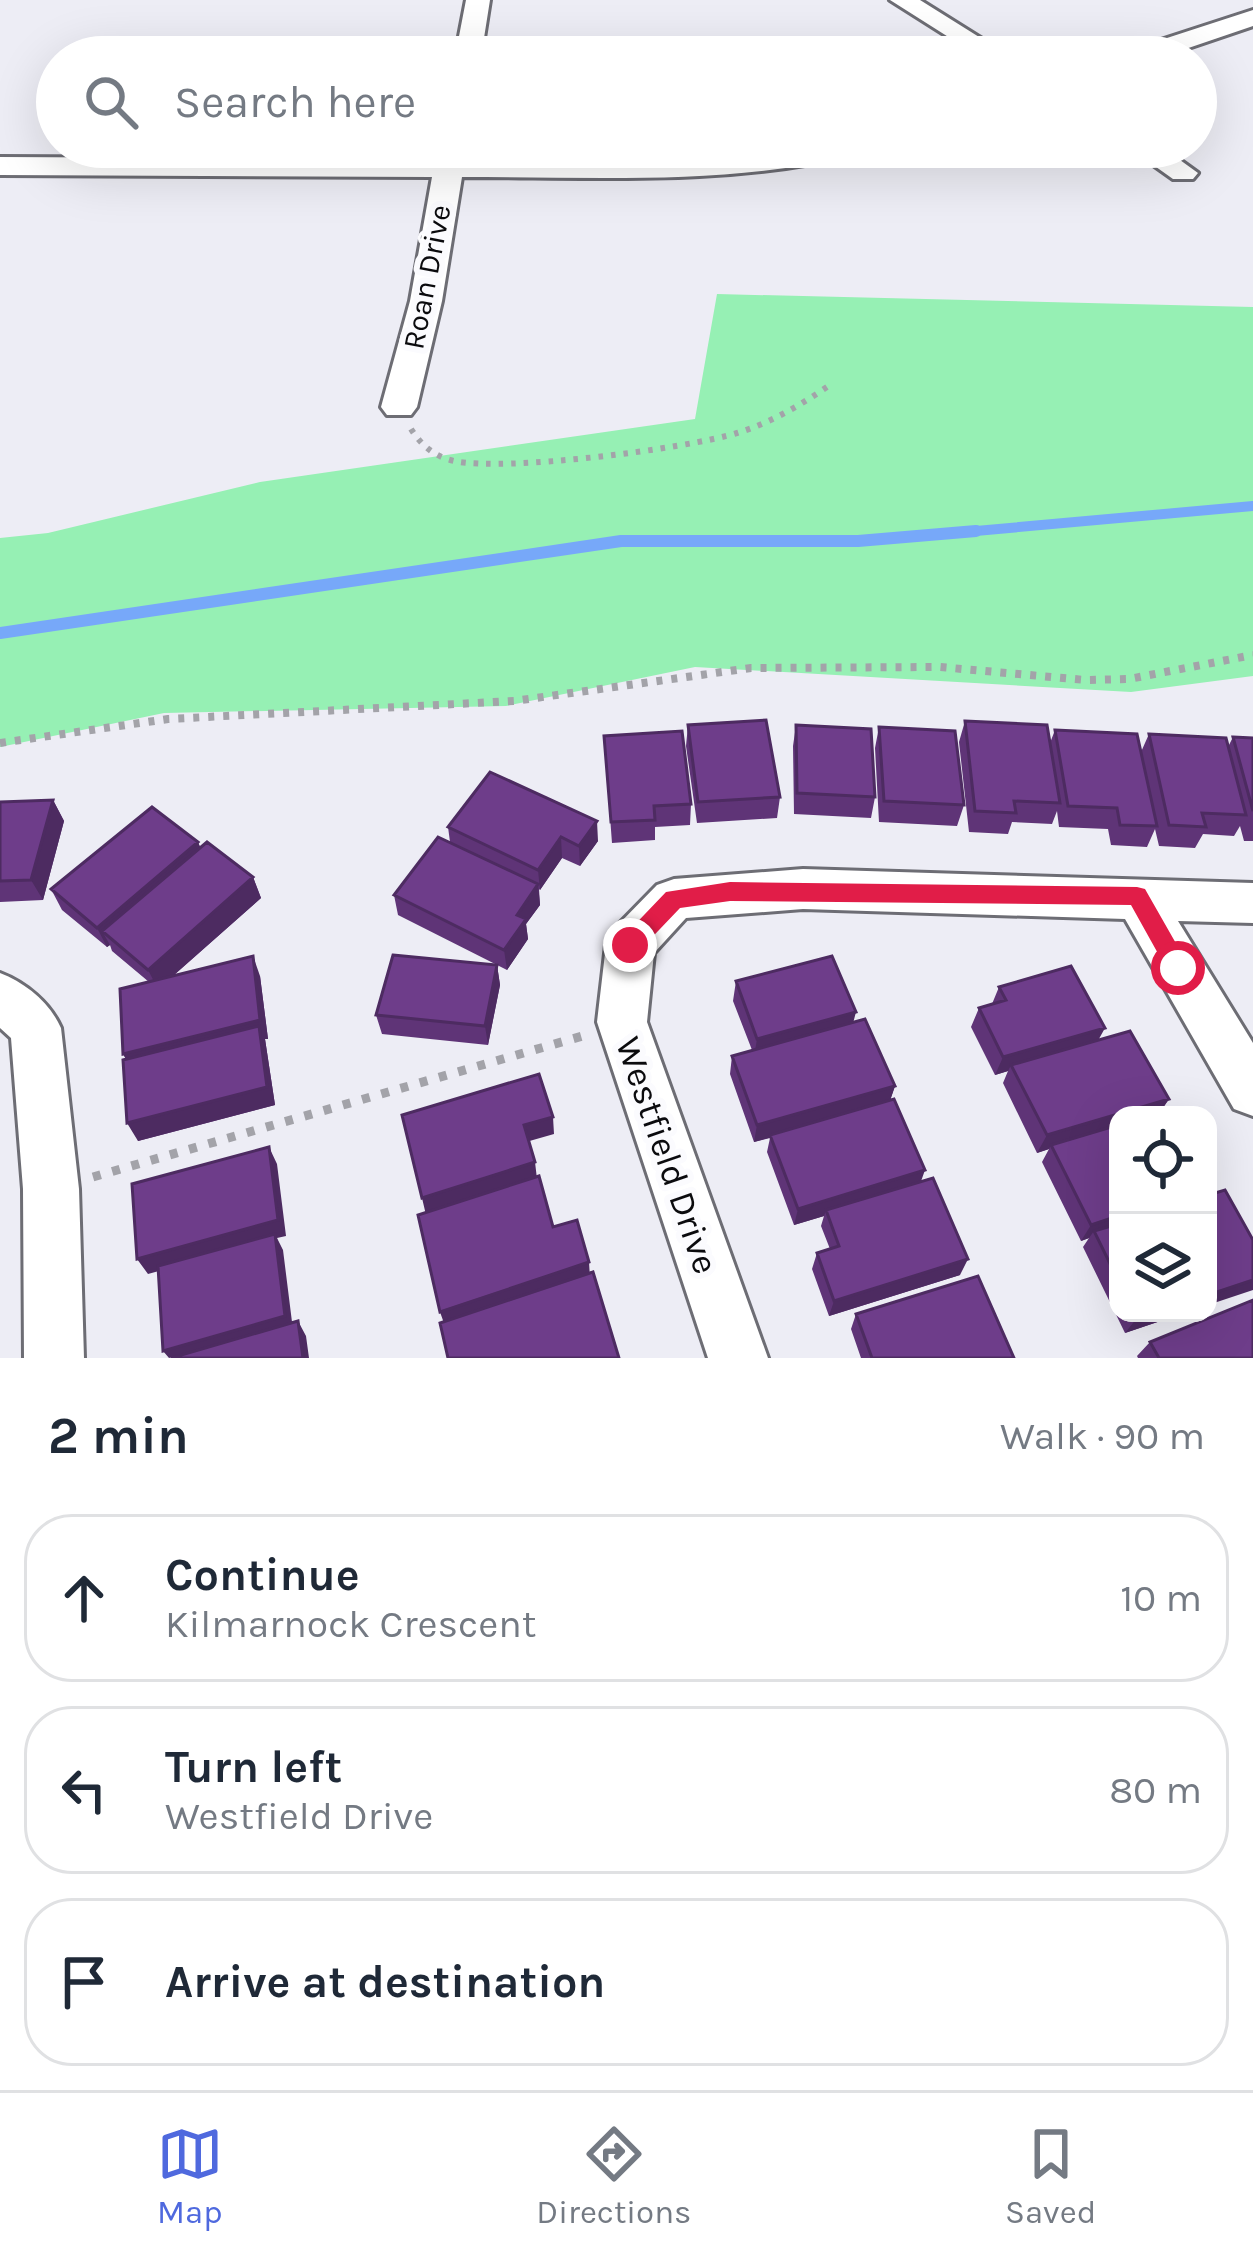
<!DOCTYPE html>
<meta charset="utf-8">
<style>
:root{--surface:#fff;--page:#f6f6f7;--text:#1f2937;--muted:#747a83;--line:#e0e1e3;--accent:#4f69de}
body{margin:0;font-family:Karla,sans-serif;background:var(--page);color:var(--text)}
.controls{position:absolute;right:36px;bottom:36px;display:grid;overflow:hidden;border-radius:24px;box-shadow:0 12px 48px #0002}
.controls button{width:108px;height:108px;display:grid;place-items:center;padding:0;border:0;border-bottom:3px solid var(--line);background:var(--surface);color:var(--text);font:60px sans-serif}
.stop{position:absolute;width:36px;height:36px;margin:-27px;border:9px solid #e11d48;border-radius:50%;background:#fff}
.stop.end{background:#e11d48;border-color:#fff;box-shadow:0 3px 12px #0008}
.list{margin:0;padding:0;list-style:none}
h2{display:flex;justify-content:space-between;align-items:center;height:156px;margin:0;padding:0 48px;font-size:51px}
h2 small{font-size:39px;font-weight:400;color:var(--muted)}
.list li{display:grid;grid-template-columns:78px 1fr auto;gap:36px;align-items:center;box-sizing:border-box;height:168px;margin:0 24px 24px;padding:0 24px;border:3px solid var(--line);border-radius:48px}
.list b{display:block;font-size:45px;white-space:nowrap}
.list p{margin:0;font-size:39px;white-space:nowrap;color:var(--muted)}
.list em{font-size:39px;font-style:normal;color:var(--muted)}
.icon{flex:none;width:66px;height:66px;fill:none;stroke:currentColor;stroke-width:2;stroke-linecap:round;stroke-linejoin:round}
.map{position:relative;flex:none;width:1253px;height:1358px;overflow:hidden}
.search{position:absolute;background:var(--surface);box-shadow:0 12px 48px #0002;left:36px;right:36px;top:36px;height:132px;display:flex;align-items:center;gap:30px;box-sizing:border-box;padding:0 42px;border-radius:66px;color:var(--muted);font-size:45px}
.sheet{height:732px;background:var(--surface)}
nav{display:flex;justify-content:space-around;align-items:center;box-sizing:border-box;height:168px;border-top:3px solid var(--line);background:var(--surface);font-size:33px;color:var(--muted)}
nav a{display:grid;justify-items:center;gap:6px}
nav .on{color:var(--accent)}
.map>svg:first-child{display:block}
.green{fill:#96f0b4}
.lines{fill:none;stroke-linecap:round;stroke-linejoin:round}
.stream-far1{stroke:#77a8f9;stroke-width:10}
.stream{stroke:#77a8f9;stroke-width:12}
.street-casing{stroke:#6d6d74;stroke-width:6}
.path-far2{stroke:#a3a3a9;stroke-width:6;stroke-dasharray:4.5 8;stroke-linecap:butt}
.path-far1{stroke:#a3a3a9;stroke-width:8;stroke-dasharray:6 9;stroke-linecap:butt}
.path{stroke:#a3a3a9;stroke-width:9;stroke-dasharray:8 12;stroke-linecap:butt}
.street{fill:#fff;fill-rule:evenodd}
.wall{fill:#5f3477}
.shaded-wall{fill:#4d2b61}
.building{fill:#6e3d8a;stroke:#4d2b61;stroke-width:3}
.route{fill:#e11d48}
.labels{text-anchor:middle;stroke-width:12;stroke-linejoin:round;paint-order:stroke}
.far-street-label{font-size:30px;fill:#0b0b0e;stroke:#fbfbfe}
.street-label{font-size:36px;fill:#0b0b0e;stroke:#fbfbfe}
</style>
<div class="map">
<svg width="1253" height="1358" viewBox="0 0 1253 1358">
<rect width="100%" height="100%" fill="#ededf5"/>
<path class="green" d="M717,294L1253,307V676L1131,692L695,667L506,706L164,713L0,747V538L48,533L260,482L695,419Z"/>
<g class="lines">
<path class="stream-far1" d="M942,534L1253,506"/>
<path class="stream" d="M0,633L621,541H858L976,531"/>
<g class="street-casing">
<path id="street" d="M466,0H490L481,57H455Z
M890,0H920L1011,57H980Z
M1253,10V26L1162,57H1123L1127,51Z
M438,147H466L464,159L700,160L814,147H868L864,153C732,186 596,177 462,177L442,301L417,407L411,415H387L381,407L410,301L432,177L0,175V157L436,159Z
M1128,147H1162L1198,173L1193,179H1173Z
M803,869L1253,883V923L1178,921L1253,1043V1116L1234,1109L1125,919L803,909L686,918L654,953L647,1022L768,1358H708L597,1022L606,945L613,930L657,885L674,879Z
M0,973C26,983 50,1003 61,1028L79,1189L84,1358H24L23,1189L11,1038L0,1028Z"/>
</g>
<path class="path-far2" d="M411,429C421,445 435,457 454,461C505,472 685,449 737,433C770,423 799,406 827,387"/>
<path class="path-far1" d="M0,743L168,719L514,701L751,668L940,667L1085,680L1129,679L1253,655"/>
<path class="path" d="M93,1177L586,1035"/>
<use href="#street" class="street"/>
</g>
<path class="wall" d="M965,721L1050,743L1055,730L1141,752L1149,734L1228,747L1233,737L1253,738V841H1244L1240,826L1234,836L1203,834L1195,848L1159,846L1155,829L1147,847L1111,845L1108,829L1059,827L1057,811L1052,824L1012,822L1008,834L969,832L959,742Z
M688,725L780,797L777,818L697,823L686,746Z
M796,725L875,797L871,818L794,814L793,746Z
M879,727L964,805L957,826L879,822L875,748Z
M604,736L691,804L690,825L655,827V840L612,843Z
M53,800L64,821L43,900L0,902V802Z
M448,827L598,841L580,866L562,858L540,890L539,889L540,905L526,924L528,939L507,970L398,915L394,895L450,842Z
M198,842L200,847L253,877L261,898L173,976H260L268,1039H265L275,1105L138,1141L126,1059L123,1054L149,982L112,951L110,945L107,947L62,910L51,889Z
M497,965L500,985L488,1045L382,1034L376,1015Z
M736,981L853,1022L895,1086L890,1100L921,1182L960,1275L829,1316L812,1269L817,1253L830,1249L821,1226L824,1216L794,1225L767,1152L770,1138L754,1142L730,1074L732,1056L752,1050L733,1001Z
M999,987L1098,1040L1169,1099L1158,1115H1118V1313H1184L1125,1333L1083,1247L1089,1238L1081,1241L1042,1162L1049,1149L1037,1153L1003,1083L1008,1071L995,1075L971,1027L979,1008L992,1004Z
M856,1314L1014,1358H861L851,1329Z
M1150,1342L1253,1358H1138L1137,1356Z"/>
<path class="shaded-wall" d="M53,800L64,821L43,900L31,880Z
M597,821L598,841L580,866L579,846Z
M561,837L562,858L540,890L538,870Z
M198,842L206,862L102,931L110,945L107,947L97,928Z
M253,877L261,898L158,989L148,970Z
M538,884L540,905L526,924L528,939L507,970L504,950L517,915Z
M253,956L260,976L268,1039H265L275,1105L138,1141L127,1123L134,1072L123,1054Z
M497,965L500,985L488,1045L485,1026Z
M856,1012L851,1031L754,1057L757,1039Z
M1105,1028L1095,1046L1011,1065L1008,1071L995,1075L1003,1057Z
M895,1086L889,1104L754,1142L757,1125Z
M1169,1099L1158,1115H1118V1129L1051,1145L1049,1149L1037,1153L1047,1135Z
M553,1117L554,1134L526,1142L524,1125Z
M269,1147L277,1164L286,1236L277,1238L283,1250L293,1330L169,1358L163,1351L275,1239L148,1274L137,1259Z
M535,1162L537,1179L426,1215L422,1198Z
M925,1170L919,1187L826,1210L824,1216L794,1225L798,1209Z
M1118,1216V1229L1094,1231L1089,1238L1081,1241L1091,1225Z
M968,1259L960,1275L829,1316L834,1301Z
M589,1262L590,1278L445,1326L440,1312Z
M1253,1280V1290L1208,1305V1295Z
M1153,1313H1184L1125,1333L1137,1318Z
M298,1321L306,1336L309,1358H303Z"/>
<path class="building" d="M766,720L780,797L698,802L688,725Z
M965,721L1047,725L1060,803L1014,801L1016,813L975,811Z
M796,725L871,729L875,797L797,793Z
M879,727L955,731L964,805L884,801Z
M1055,730L1137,734L1157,826L1120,825L1117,808L1068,806Z
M682,731L691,804L654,806L655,820L611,822L604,736Z
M1149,734L1226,738L1246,815L1202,813L1206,827L1169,825Z
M1233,737L1253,738V811Z
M490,772L597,821L579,846L561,837L538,870L448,827Z
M53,800L31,880L0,881V802Z
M152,807L198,842L97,928L51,889Z
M438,837L538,884L517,915L526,919L504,950L394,895Z
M207,842L253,877L148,970L102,931Z
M393,955L497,965L485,1026L376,1015Z
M253,956L260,1020L123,1054L120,989Z
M832,956L856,1012L757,1039L736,981Z
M1071,966L1105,1028L1003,1057L979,1008L1006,1000L999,987Z
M865,1019L895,1086L757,1125L732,1056Z
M259,1026L267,1087L127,1123L123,1060Z
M1130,1031L1169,1099L1047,1135L1011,1065Z
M539,1074L553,1117L524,1125L535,1162L422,1198L402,1115Z
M894,1099L925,1170L798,1209L770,1135Z
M1118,1125V1216L1091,1225L1051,1145Z
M269,1147L278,1220L137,1259L132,1184Z
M539,1176L553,1227L577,1220L589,1262L440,1312L418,1215Z
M933,1178L968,1259L834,1301L817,1253L839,1246L826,1210Z
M1225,1190L1253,1240V1280L1208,1295V1195Z
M1118,1224V1280L1094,1231Z
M275,1234L285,1316L163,1351L158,1266Z
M593,1272L619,1358H448L440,1323Z
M978,1276L1014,1358H872L856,1314Z
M1253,1300V1358H1159L1150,1342Z
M1134,1313H1153L1137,1318Z
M298,1321L303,1358H171Z"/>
<path class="route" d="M730,882L1137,887L1145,889L1190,968L1178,978L1170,975L1131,905L730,901L680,908L638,952H622V938L666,892Z"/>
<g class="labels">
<g class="far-street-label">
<text transform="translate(427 277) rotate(-79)" y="10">Roan Drive</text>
</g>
<g class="street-label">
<text transform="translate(668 1155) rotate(71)" y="13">Westfield Drive</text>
</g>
</g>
</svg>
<div class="controls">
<button><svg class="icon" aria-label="locate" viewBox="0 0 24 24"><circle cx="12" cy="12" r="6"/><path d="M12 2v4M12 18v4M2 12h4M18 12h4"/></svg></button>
<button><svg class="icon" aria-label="layers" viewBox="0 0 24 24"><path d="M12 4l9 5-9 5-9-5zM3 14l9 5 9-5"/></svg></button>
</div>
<div class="stop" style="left:1178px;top:968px"></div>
<div class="stop end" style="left:630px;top:945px"></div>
<div class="search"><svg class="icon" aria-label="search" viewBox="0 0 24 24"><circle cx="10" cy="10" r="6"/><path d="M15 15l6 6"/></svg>Search here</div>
</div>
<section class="sheet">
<h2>2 min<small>Walk · 90 m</small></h2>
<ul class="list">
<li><svg class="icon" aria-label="ahead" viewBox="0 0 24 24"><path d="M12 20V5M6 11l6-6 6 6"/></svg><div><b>Continue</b><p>Kilmarnock Crescent</p></div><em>10 m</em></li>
<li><svg class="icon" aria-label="left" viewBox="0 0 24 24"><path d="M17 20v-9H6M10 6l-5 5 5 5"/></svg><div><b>Turn left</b><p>Westfield Drive</p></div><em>80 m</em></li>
<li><svg class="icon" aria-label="arrive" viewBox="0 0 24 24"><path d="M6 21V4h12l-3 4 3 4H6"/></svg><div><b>Arrive at destination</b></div></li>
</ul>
</section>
<nav>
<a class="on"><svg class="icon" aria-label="map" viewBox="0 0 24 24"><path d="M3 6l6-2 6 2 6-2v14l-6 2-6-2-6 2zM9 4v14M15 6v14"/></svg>Map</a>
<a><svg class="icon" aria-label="directions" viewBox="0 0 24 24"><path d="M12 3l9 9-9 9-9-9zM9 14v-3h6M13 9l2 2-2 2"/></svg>Directions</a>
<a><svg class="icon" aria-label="saved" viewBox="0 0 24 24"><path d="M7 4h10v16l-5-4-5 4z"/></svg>Saved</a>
</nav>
